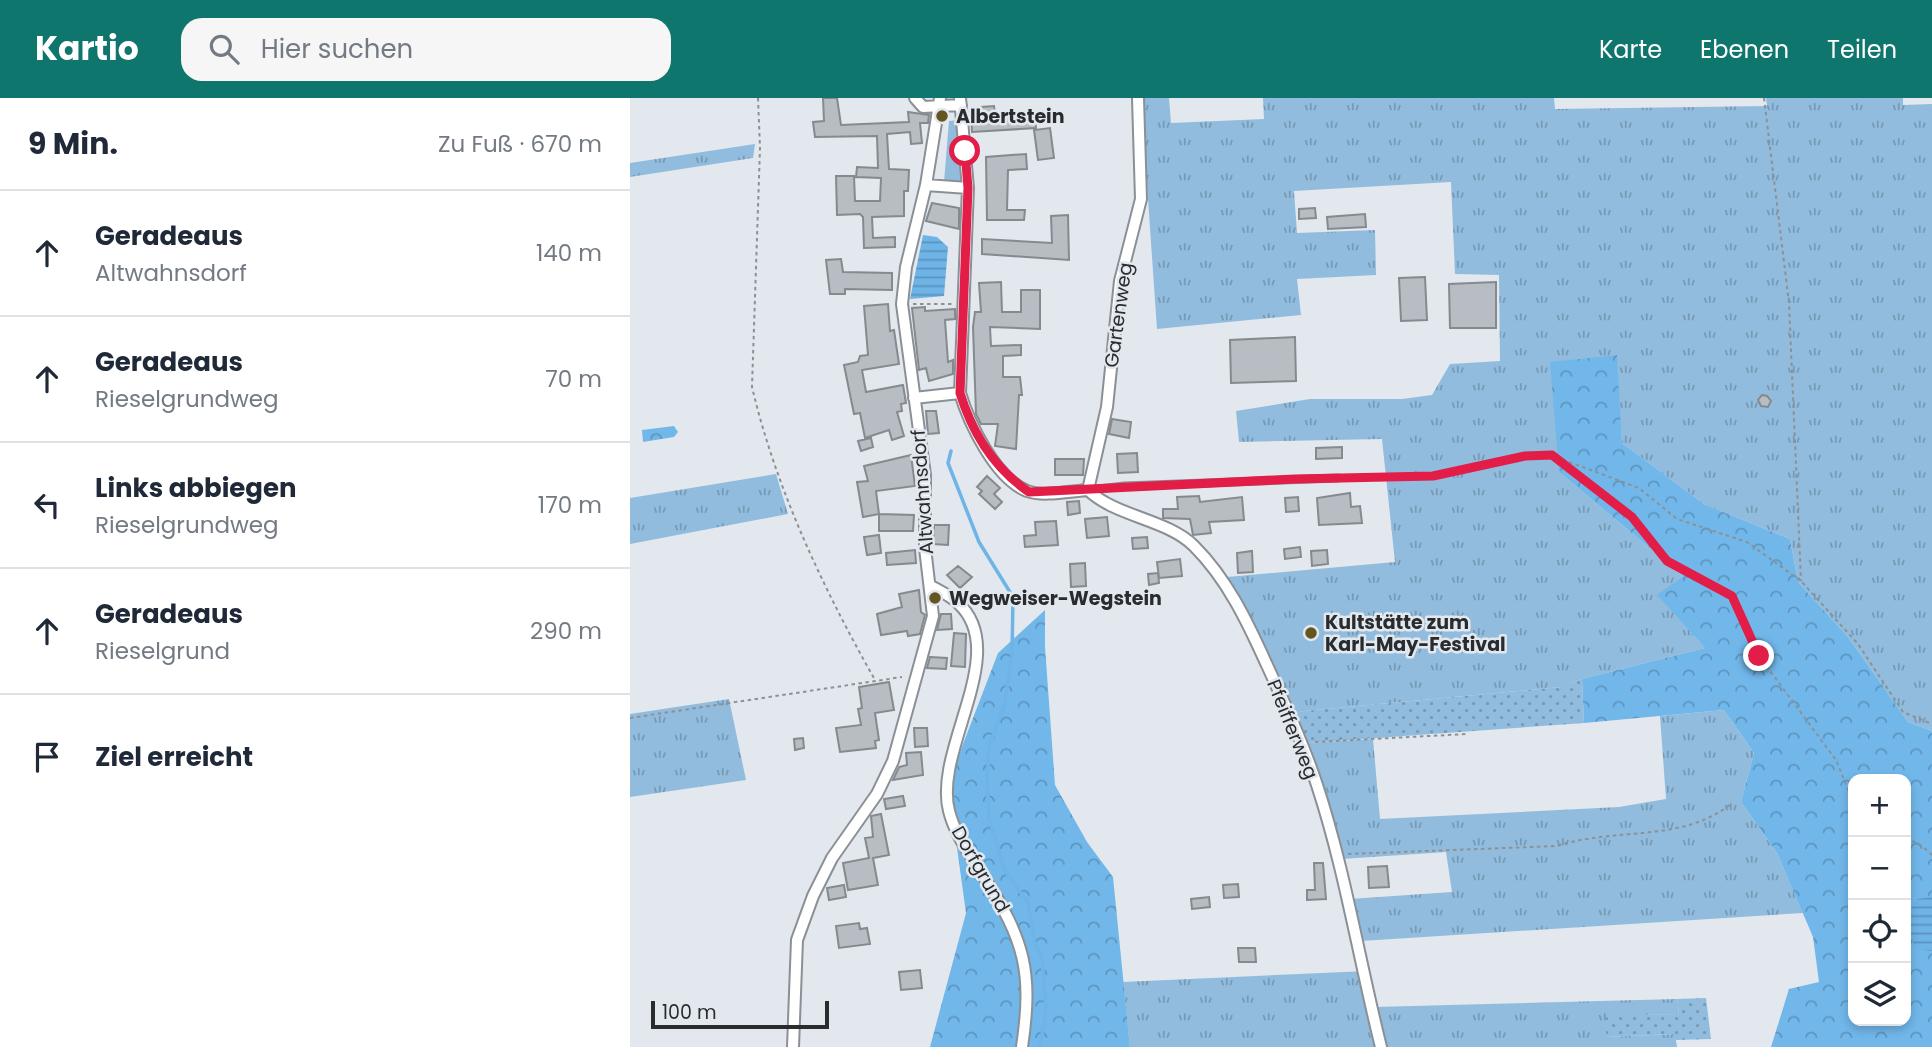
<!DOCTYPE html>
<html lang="de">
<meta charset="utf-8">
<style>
:root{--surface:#fff;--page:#f6f6f7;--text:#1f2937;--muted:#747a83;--line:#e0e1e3;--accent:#0f766e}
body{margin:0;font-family:Poppins,sans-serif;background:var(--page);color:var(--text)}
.controls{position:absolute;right:21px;bottom:21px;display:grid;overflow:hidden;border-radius:14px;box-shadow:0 4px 10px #0003}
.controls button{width:63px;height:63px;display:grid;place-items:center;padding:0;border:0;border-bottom:2px solid var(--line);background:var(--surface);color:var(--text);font:35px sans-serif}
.scale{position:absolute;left:21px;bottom:18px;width:178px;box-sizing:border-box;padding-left:7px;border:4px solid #292c2e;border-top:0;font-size:19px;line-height:24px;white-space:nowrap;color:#292c2e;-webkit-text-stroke:5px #e2e8ee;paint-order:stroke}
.stop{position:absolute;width:21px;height:21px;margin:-16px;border:5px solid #e11d48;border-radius:50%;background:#fff}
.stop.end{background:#e11d48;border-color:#fff;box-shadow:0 2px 7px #0008}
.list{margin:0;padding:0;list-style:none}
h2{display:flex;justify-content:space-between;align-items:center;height:91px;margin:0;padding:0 28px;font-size:30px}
h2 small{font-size:23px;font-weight:400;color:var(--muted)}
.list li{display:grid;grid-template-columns:46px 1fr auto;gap:21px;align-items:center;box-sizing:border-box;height:126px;padding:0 28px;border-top:2px solid var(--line)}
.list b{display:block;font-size:26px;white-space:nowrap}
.list p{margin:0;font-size:23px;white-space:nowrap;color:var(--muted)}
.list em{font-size:23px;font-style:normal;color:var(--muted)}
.icon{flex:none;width:38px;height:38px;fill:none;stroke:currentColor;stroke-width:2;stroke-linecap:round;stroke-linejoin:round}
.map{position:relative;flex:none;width:1302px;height:949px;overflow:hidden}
header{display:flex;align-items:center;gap:42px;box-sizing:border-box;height:98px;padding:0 35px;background:var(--accent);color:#fff}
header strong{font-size:33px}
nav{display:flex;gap:38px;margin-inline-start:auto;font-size:24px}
.search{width:490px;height:63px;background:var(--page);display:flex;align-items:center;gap:18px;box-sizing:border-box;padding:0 24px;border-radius:21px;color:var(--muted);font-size:26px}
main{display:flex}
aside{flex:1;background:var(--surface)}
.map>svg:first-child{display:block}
.grass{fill:url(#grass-tufts)}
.forest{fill:url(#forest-crowns);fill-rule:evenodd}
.park{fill:#91bcde}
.garden{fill:url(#garden-dots)}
.water{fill:url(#water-rules)}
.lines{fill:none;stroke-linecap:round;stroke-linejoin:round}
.stream{stroke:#6eb4e7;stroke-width:3.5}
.building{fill:#b7bdc2;stroke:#848a8e;stroke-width:2}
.service-casing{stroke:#8a9095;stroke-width:9}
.minor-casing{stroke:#8a9095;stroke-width:14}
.path{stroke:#8c9195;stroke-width:2;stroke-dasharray:3.5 3.5;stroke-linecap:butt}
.service{stroke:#fff;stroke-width:5}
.minor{stroke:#fff;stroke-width:10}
.route{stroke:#e11d48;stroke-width:9}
.poi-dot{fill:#655522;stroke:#e2e8ee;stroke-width:2.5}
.labels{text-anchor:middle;stroke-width:5;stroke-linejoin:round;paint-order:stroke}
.poi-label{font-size:19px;font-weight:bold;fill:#292c2e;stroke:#e2e8ee;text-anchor:start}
.street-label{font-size:19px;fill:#292c2e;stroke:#e2e8ee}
</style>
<header>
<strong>Kartio</strong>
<div class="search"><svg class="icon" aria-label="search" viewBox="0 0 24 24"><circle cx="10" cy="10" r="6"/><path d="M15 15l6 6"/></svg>Hier suchen</div>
<nav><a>Karte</a><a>Ebenen</a><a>Teilen</a></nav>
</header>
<main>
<aside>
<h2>9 Min.<small>Zu Fuß · 670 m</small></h2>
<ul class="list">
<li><svg class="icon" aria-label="ahead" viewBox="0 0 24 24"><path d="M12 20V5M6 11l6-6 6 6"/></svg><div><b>Geradeaus</b><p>Altwahnsdorf</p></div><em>140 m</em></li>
<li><svg class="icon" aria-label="ahead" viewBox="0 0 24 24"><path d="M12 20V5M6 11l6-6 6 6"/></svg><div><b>Geradeaus</b><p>Rieselgrundweg</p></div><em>70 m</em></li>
<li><svg class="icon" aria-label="left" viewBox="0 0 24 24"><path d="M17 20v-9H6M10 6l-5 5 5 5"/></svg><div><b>Links abbiegen</b><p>Rieselgrundweg</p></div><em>170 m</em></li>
<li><svg class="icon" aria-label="ahead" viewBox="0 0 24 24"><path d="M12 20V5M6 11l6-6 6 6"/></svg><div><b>Geradeaus</b><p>Rieselgrund</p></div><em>290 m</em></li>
<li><svg class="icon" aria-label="arrive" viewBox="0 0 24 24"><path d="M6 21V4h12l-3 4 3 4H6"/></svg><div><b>Ziel erreicht</b></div></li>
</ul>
</aside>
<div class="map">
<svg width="1302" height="949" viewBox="0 0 1302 949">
<defs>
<pattern id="grass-tufts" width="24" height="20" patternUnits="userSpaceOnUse" patternTransform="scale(1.75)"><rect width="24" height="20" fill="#91bcde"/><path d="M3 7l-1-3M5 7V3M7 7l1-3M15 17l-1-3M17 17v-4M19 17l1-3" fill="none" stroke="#7699b4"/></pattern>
<pattern id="forest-crowns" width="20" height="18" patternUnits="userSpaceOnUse" patternTransform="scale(1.75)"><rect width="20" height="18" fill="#71b7ea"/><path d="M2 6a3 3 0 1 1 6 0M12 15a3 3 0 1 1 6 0" fill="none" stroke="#5d95be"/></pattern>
<pattern id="garden-dots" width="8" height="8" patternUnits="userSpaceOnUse" patternTransform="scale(1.75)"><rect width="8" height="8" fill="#91bcde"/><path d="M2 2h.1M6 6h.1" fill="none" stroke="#7699b4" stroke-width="1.8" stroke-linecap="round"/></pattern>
<pattern id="water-rules" width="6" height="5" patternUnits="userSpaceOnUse" patternTransform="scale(1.75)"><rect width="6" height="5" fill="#6eb4e7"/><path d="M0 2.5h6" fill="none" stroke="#5a93bc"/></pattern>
</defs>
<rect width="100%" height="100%" fill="#e2e8ee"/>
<path class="grass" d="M511,0H539L541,25L634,21L633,0H924L925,11L1137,8L1136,0H1273V7L1302,6V633L1278,624L1218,539L1168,484L1160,441L1074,406L992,345L986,257L929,374L1053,478L1028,497L1075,550L952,581L932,589L664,614L615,507L597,479L765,464L752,341L609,344L606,313L680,301H772L802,297L820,266L870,263L869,177L825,176L821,84L664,93L667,135L745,132L746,177L667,181L671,217L527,231Z
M125,46L123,60L0,79V65Z
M146,376L158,416L0,446V400Z
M99,601L116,682L0,699V616Z
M1094,612L1124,655L1111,704L1147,755L1173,815L731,843L720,801L822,794L816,754L712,761L677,645L743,641L750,721L989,709L1036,701L1030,618Z
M737,873L745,909L1047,901L1049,916L976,918V939L1045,936L1047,949H500L493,884Z"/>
<path class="forest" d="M987,257L992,345L1074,406L1160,441L1168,484L1218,539L1278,624L1302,633V949H1141L1159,891L1189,884L1183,839L1147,755L1111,704L1124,655L1094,612L954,625L952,581L1075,550L1027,497L1053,478L929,374L920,264ZM1223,681H1276V923H1223Z
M44,328L48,334L44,339L13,344L12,332Z
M415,512V549L425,687L457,744L483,779L500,949H300L336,815L318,685L368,555Z"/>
<path class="park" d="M329,22L334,83L314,84L319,23Z"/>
<path class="garden" d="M952,581L954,625L677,645L664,614L931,589Z
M1076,900L1081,941L1046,942L1044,936L976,939V917L1049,916L1047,901Z"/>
<path class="water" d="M293,137L307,139L318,149L314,198L280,201Z
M1302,799V853L1285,851L1276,821L1287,801Z"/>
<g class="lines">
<path class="stream" d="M321,353L318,365L349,444L383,499L382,557L374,609L359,648L357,683L359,720L375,773L398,805L405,845L412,860L416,913L410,949"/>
</g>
<path class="building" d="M193,0H207L211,27L279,24L278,14L299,17L298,25H290L292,45L281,46L280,34L257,36L259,71L279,72L278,93H274V118L242,119L243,140L265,139V149L234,150L233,119L230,116L207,117L206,78H224L225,103H250L251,80L226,79L227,69L248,70L247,38L185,39L183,24L194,23Z
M364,8L365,16L405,17L406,30L342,34L341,16L352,15L351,9Z
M420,30L424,60L408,62L404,32Z
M396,56L397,71L378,72L377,112H395L394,122H357L356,59Z
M302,105L329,110V131L296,123Z
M685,110L686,120L669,121V111Z
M735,116L736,129L698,131L697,119Z
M438,117L439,162L352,156V141L422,145L421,118Z
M211,161L213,174L262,175V192L215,191V196H200L196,162Z
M795,179L797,222L771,223L769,180Z
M371,184L372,214H391V192H410V231L360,229L361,248L391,247V257L373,258V279H390L392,297H389L386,351L365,348L368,326H351L346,316L343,229L345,214H351L349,185Z
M866,184V230H820L819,186Z
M258,206L260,233L264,232L269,266L232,272L236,294L273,287L276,305L271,306L272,313L267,314L274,338L262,342L259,332L235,340L230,315L224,316L214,267L228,264L230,258L238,257L234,208Z
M295,209V213L325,211V221L315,222L318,264L323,262V276L299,283L296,270L289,272L282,210Z
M665,239L666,283L601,285L600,242Z
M1132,297L1137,298L1141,303L1138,309L1131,308L1128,302Z
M296,313H306L309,335L298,336Z
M482,321L501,324L499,340L479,336Z
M241,340L243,349L231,353L228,343Z
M712,349V360L686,361V350Z
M507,355L508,374L488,375L487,356Z
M281,357L285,388L246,393L249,416L233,419L227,384L238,383L234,368Z
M425,361H454L453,377H425Z
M357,378L370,390L364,396L372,404L365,411L349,396L352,393L347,389Z
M720,395L721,409L730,408L732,425L689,427L687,400Z
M569,398L570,404L612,399L614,422L579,424L581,435L563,437L560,421L533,420V411H548L547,399Z
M668,399L669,413L656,414L655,400Z
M449,403L450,415L438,417L437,404Z
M249,416L284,417L283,433H249Z
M477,419L479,438L457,440L455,421Z
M426,423L428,447L395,449L394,438L406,437L405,424Z
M304,427H319L318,447L303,446Z
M249,437L251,455L237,457L234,439Z
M517,439L518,450L503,451L502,440Z
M670,449L671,459L655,461L654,451Z
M285,452L286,465L257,467L256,455Z
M697,452L698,466L682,468L681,453Z
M622,453L623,474L608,475L607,455Z
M550,461L552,478L529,480L527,464Z
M455,465L456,488L441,489L440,466Z
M328,468L342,479L330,490L317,477Z
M528,475L529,485L519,487L518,476Z
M289,492L291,514L295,517L290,536L278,538L277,533L251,537L247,516L272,509L269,496Z
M311,516H321L322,531L307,532Z
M324,535L336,536L335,569L321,568Z
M300,559L317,560L316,571L297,570Z
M259,584L264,612L245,615L249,642L245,643L246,650L210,654L206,630L231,627L228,611L232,610L229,589Z
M284,630H297L298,648L285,649Z
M173,640L174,650L165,652L164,641Z
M291,654L293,677L263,682L269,669L277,667L276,655Z
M273,698L275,708L256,711L254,701Z
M251,716L259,757L243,760L248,787L218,792L213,765L239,760L235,740L243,739L241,718Z
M684,765H693L696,801L677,802V792H685Z
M757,768L759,789L739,790L738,769Z
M608,786L609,799L594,800L593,787Z
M214,787L216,799L199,802L197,790Z
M579,799L580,809L562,811L561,801Z
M229,825L230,831L237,830L240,846L209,850L206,828Z
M608,850H625L626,864H609Z
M290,872L292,890L271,892L269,874Z"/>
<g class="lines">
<g class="service-casing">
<path id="service" d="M461,392L494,388L708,380"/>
</g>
<g class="minor-casing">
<path id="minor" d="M285,0L293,9L331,7
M330,0L338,90L330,295C339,325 365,380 397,393C413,399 441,393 458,392
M296,87L338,90
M284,300L330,295
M458,392C486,419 537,421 564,448C597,481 617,523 636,565C654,604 673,645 687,687C715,772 729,862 751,949
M458,392L477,309L490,183L511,101L508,0
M301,488C310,493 321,498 328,505C382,554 303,651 319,713C325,737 341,758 354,779C395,843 403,874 392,949
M163,949L167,842L183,798L202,760L247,696L263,663L303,518L295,450V377L272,206L276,169L296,87L310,0"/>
</g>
<path class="path" d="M128,0L130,50L122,289C146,391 193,490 245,582
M1134,0L1159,205L1171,483
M283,206H323
M926,359L1009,390L1047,421L1117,444L1171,483L1228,546L1273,614L1302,626
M716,380L803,378L895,357H922L1002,419L1037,463L1102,498L1129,558L1206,662L1223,704
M0,620L272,579
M685,644L837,636
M1276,740L1292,748L1302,757
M718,756L927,748C984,729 1052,745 1101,706"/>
<use href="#service" class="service"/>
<use href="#minor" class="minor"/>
</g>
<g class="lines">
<path class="route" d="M335,53L338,90L330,295C342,334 364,370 399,394L665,381L803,378L895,358L922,357L1002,419L1037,463L1102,498L1129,558"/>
</g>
<g class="poi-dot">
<circle cx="312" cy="18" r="7"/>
<circle cx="305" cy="500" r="7"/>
<circle cx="681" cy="535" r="7"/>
</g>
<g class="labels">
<g class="poi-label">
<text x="326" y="25">Albertstein</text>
<text x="319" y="507">Wegweiser-Wegstein</text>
<text x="695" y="531">Kultstätte zum<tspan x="695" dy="22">Karl-May-Festival</tspan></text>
</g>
<g class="street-label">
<text transform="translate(488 217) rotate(-82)" y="7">Gartenweg</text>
<text transform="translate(292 394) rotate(-94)" y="7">Altwahnsdorf</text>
<text transform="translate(663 631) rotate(68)" y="7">Pfeifferweg</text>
<text transform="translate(351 771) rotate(60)" y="7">Dorfgrund</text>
</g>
</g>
</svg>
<div class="controls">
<button>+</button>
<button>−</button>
<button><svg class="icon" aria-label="locate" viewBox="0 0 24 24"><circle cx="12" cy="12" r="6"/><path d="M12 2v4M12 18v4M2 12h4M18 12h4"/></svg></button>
<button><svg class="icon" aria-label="layers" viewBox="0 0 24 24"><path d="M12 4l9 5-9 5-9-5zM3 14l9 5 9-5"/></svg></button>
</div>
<div class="scale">100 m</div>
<div class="stop" style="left:335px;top:53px"></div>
<div class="stop end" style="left:1129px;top:558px"></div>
</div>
</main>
